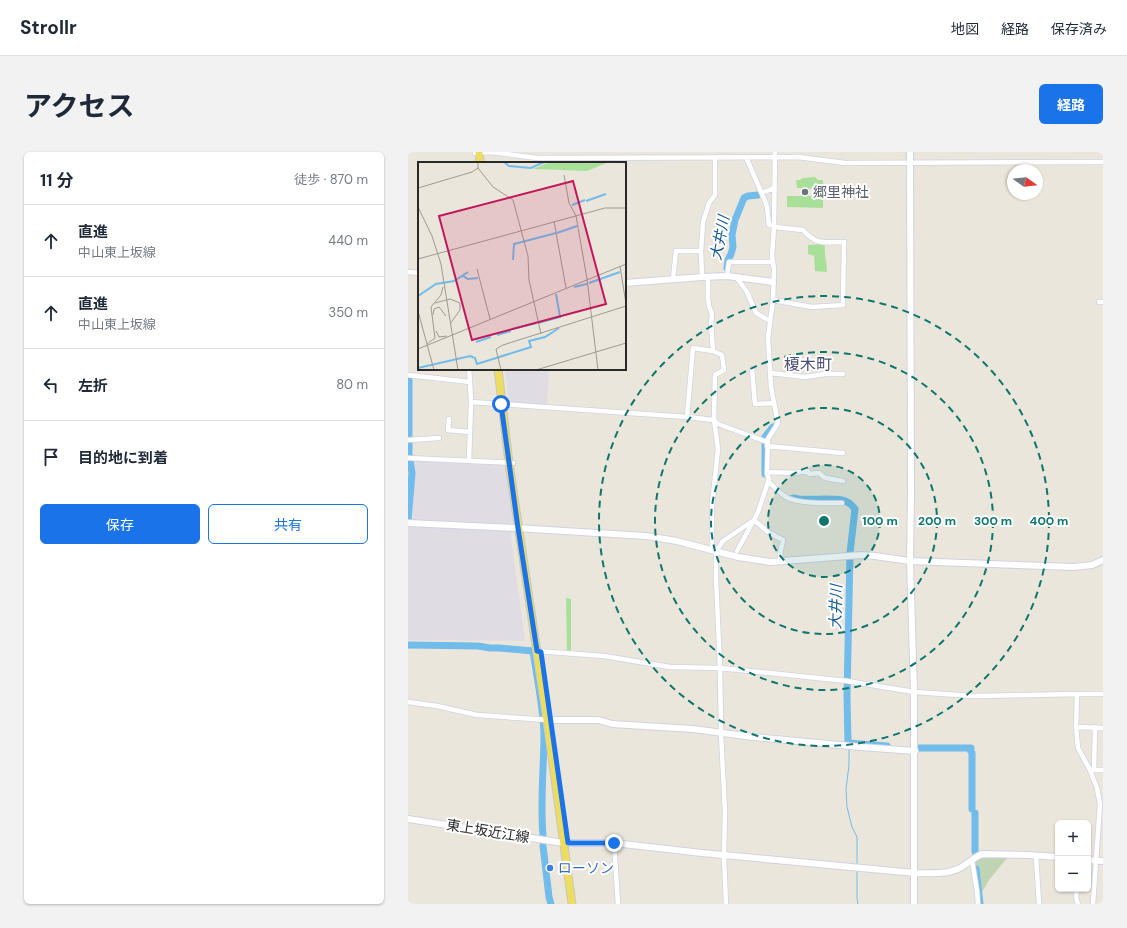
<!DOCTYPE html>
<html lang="ja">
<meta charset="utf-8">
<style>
:root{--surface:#fff;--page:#f2f2f3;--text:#1f2937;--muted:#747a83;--line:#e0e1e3;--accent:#1a73e8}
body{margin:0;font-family:"DM Sans","Noto Sans JP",sans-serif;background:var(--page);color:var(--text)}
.controls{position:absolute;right:12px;bottom:12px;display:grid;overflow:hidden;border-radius:6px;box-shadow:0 1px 3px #0004}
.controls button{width:36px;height:36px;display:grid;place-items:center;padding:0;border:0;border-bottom:1px solid var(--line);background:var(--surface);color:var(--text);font:20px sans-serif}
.compass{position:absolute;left:599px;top:12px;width:36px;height:36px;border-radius:50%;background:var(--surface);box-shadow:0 1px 3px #0004;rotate:105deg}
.stop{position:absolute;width:12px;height:12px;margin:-9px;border:3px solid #1a73e8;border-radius:50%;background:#fff}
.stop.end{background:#1a73e8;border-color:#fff;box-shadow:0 1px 4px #0008}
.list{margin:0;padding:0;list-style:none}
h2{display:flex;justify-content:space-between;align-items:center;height:52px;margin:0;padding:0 16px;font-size:17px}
h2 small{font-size:13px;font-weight:400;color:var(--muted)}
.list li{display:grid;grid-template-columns:26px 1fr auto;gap:12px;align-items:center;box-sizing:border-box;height:72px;padding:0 16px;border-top:1px solid var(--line)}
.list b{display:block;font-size:15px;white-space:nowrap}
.list p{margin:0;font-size:13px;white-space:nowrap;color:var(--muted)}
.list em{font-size:13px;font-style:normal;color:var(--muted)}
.actions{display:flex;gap:8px;padding:12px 16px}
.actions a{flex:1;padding:9px 0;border:1px solid var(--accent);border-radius:6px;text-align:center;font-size:14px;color:var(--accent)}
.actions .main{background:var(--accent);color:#fff}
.icon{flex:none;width:22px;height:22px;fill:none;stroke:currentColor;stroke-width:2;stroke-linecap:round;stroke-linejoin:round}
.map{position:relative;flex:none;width:695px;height:752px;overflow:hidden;border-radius:6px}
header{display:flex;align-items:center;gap:24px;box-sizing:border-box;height:56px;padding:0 20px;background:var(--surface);border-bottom:1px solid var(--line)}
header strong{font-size:19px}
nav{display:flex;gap:22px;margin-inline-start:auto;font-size:14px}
.intro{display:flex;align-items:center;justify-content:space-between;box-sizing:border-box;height:96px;padding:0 24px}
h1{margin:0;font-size:28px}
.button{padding:10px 18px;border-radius:6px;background:var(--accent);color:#fff;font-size:14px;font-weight:700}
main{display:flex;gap:24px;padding:0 24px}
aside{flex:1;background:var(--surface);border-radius:6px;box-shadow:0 1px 3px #0004}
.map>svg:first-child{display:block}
.industrial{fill:#dfdce3}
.green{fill:#a9e099}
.cemetery{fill:#bfd4b3}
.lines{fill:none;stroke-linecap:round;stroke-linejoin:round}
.stream{stroke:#71bcea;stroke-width:1}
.river{stroke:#71bcea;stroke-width:7}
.street-casing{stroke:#d0d2e2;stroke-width:6}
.secondary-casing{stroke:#d0d2e2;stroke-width:8}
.primary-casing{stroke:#c7c7c7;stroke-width:9}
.street{stroke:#fff;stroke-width:4.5}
.secondary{stroke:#fff;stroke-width:6}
.primary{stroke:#ecdc5f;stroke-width:7}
.route{stroke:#1a73e8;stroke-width:5}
.ring{fill:none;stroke:#0f766e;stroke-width:2;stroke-dasharray:7 5}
.worship-dot{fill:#6b7280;stroke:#fff;stroke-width:1.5}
.shop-dot{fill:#3f7fe0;stroke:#fff;stroke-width:1.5}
.labels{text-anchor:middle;stroke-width:4;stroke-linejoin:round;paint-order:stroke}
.worship-label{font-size:14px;fill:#5b616d;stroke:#fff;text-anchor:start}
.street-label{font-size:14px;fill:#292929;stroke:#fff}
.shop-label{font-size:14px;fill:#366cbe;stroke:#fff;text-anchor:start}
.water-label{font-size:15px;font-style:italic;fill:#115895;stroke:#fff}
.quarter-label{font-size:16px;fill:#4b4e78;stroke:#fff}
.inset-river{fill:none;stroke:#71bcea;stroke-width:2}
.inset-road{fill:none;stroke:#9d9a94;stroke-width:1}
.view{fill:#c2185b;fill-opacity:0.15;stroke:#c2185b;stroke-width:2}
.inset-edge{fill:none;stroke:#292929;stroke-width:2}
.centre{fill:#0f766e;stroke:#fff;stroke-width:2}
.ring-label{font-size:12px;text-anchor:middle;font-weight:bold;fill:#0f766e;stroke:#fff;stroke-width:4;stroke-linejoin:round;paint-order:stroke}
</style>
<header>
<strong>Strollr</strong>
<nav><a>地図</a><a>経路</a><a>保存済み</a></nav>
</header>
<div class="intro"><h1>アクセス</h1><a class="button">経路</a></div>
<main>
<aside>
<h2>11 分<small>徒歩 · 870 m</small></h2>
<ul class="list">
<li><svg class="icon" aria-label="ahead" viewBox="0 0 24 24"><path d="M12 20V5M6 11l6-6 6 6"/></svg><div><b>直進</b><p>中山東上坂線</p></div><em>440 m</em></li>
<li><svg class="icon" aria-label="ahead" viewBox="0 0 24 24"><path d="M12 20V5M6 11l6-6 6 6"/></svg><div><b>直進</b><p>中山東上坂線</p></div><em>350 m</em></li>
<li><svg class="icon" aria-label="left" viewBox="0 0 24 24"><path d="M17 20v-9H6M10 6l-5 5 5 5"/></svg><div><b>左折</b></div><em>80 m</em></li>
<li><svg class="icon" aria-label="arrive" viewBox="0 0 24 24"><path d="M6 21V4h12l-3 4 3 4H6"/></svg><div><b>目的地に到着</b></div></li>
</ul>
<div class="actions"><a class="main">保存</a><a>共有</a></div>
</aside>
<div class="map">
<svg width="695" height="752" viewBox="0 0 695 752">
<rect width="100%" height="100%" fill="#ebe6db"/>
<path class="industrial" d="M97,217H141L139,254L101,251Z
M0,308L97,313L106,368L101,372L0,369Z
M0,374L102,378L117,489L0,488Z"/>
<path class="green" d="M407,25L410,28H415V56L379,55V44H406V37L389,36L388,28H392L395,26Z
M414,92L417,94C416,103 419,110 419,120L407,119L406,104L400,102V93Z
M158,446L163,447V499H159Z"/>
<path class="cemetery" d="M577,705H600L581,728L574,740H572L567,710L570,706Z"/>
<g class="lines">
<path class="stream" d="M441,597V613L438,637L439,655L444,675L449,685V712
M449,720V746L450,752"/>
<path class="river" d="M319,116L320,108L323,102L325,95L324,83L327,68L336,46L340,44L350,43
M357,322V285L365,275
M385,346L391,347C403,348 422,346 434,348C439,349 444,353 447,357L442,401L439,544L440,591L479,594
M0,368L4,321L1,302V228
M0,493L70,494L82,496H91L125,499C129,526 135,554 136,581C136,615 132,649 135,683
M511,596H563
M562,598L564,601V657
M135,694L141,745L143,752
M567,700V661
M568,717L572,752"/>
<g class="street-casing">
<path id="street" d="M67,1L83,0L129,6L390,5L437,11L695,10
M338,5L357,49L359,55L361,73H366
M354,41L366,36
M293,99L294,125
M0,120L11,121
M319,124L321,110H364
M300,125V146L301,154L304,162L303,172L305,199L314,203L316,218L307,223L306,268L279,265L285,196L305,199
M329,126L339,140L348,161L362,169
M265,127L268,99H293L295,70L301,51L307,43V6
M365,148L404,155L435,153L436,90C417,90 409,94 395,78L366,75
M691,150H695
M61,217L62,230
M344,217L347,252L366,251
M363,221L397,225L417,222H435
M0,223L62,230L63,250L279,265
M41,267L40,278L62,280
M306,268L310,272L359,290
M0,288L31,286
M359,294L435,301
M0,306L105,311
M61,309L63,250
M359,320L386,321L400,319L401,322L411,321L417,326L435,329
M360,329C366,335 372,342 380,346C394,352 418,351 434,351
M304,398V353L310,297L306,268
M329,399L346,368L360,380L375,388L372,402L373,410
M129,499L196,504L262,515L312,516L439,529L506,540L566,544L669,542
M0,550L29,554L69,563L141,568
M668,575L669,542H695
M682,618L670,596L668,575L695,576
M686,618L687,575
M206,691L210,752
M628,704L631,752
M564,708L569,739L570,752
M669,737L668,746L670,752
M318,752L316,706L317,660L313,581L312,516L308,427V399L315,389L346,368L350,360L361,327L359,322L360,287L370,271L363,235L360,186L365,148L366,117L364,104L366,75L367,0
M685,752L692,652L689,636L682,618H695"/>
</g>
<g class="secondary-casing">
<path id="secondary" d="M502,0L503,342L502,409L506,540V752
M217,131L294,125L319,124L365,130
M0,371L108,376L238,384L269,389L330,405L362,410L453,403L467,404L502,409L666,415L684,413L695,408
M143,568H191L204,572L285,577L345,585L453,595L507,599
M0,667L156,691H206L294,701L507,721C521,721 538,723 552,716C559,712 565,706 574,702L620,703L650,705
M680,708L695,709"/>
</g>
<g class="primary-casing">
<path id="primary" d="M71,0L72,11
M90,217L101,311L139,568L164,752"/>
</g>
<use href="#street" class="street"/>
<use href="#secondary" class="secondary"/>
<use href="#primary" class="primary"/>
</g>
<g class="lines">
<path class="route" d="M93,252L110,376L129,499L133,500L160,691H206"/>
</g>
<circle cx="416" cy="369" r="56" fill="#0f766e" fill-opacity=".12"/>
<g class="ring">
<circle cx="416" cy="369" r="56"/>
<circle cx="416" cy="369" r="113"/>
<circle cx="416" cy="369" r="169"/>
<circle cx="416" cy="369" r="225"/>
</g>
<circle class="worship-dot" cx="397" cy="40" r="4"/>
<circle class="shop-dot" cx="142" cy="716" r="4"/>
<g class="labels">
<g class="worship-label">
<text x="405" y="45">郷里神社</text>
</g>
<g class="street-label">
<text transform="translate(80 679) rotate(9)" y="5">東上坂近江線</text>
</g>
<g class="shop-label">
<text x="150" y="721">ローソン</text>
</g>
<g class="water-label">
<text transform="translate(312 86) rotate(-79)" y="5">大井川</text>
<text transform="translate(428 455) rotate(-89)" y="5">大井川</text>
</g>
<g class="quarter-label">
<text x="400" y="218">榎木町</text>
</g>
</g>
<g transform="translate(10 10)">
<rect width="208" height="208" fill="#ebe6db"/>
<path d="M132,0L183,1L191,0L169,9L115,7Z" fill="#a9e099"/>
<path class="inset-river" d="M86,0L91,4L113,6L126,0M168,39L188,32M154,43L167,38M139,71L159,64M95,98L96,82L138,71M45,114L50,117L60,116M171,121L202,110M156,125L169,122M0,134L18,122L36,119L50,110M120,161L142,155L138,132M94,167L119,161M79,173L93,169M58,180L73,175M0,206L52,194L57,196L59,202L113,185L111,179L127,175L141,166"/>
<path class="inset-road" d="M60,6L75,25L95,38L110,94L111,118L123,172M146,13L151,41L158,54L169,117M0,26L54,10L60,6V0M0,45L14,74L23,102L40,208M136,59L148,126M0,97L187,46H208M202,104L208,142M59,107L72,157M169,117L180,208M17,141L32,137L42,141V148L32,162M0,149L16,208M15,153L16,147L21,145L28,154M18,169L21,175L29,174M9,182L17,176L13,145L23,133L25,125M0,187L208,102M83,208L78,187L85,183L208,144M118,208L208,181"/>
<path class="view" d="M155,19L188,142L54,178L21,54Z"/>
<rect width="208" height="208" class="inset-edge"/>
</g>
<circle cx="416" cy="369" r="6" class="centre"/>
<g class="ring-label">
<text x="472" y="373">100 m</text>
<text x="529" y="373">200 m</text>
<text x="585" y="373">300 m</text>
<text x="641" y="373">400 m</text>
</g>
</svg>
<div class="controls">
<button>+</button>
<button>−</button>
</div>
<svg class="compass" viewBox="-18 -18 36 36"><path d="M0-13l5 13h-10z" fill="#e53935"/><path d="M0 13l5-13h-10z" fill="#747a83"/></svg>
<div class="stop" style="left:93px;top:252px"></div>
<div class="stop end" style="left:206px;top:691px"></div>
</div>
</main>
